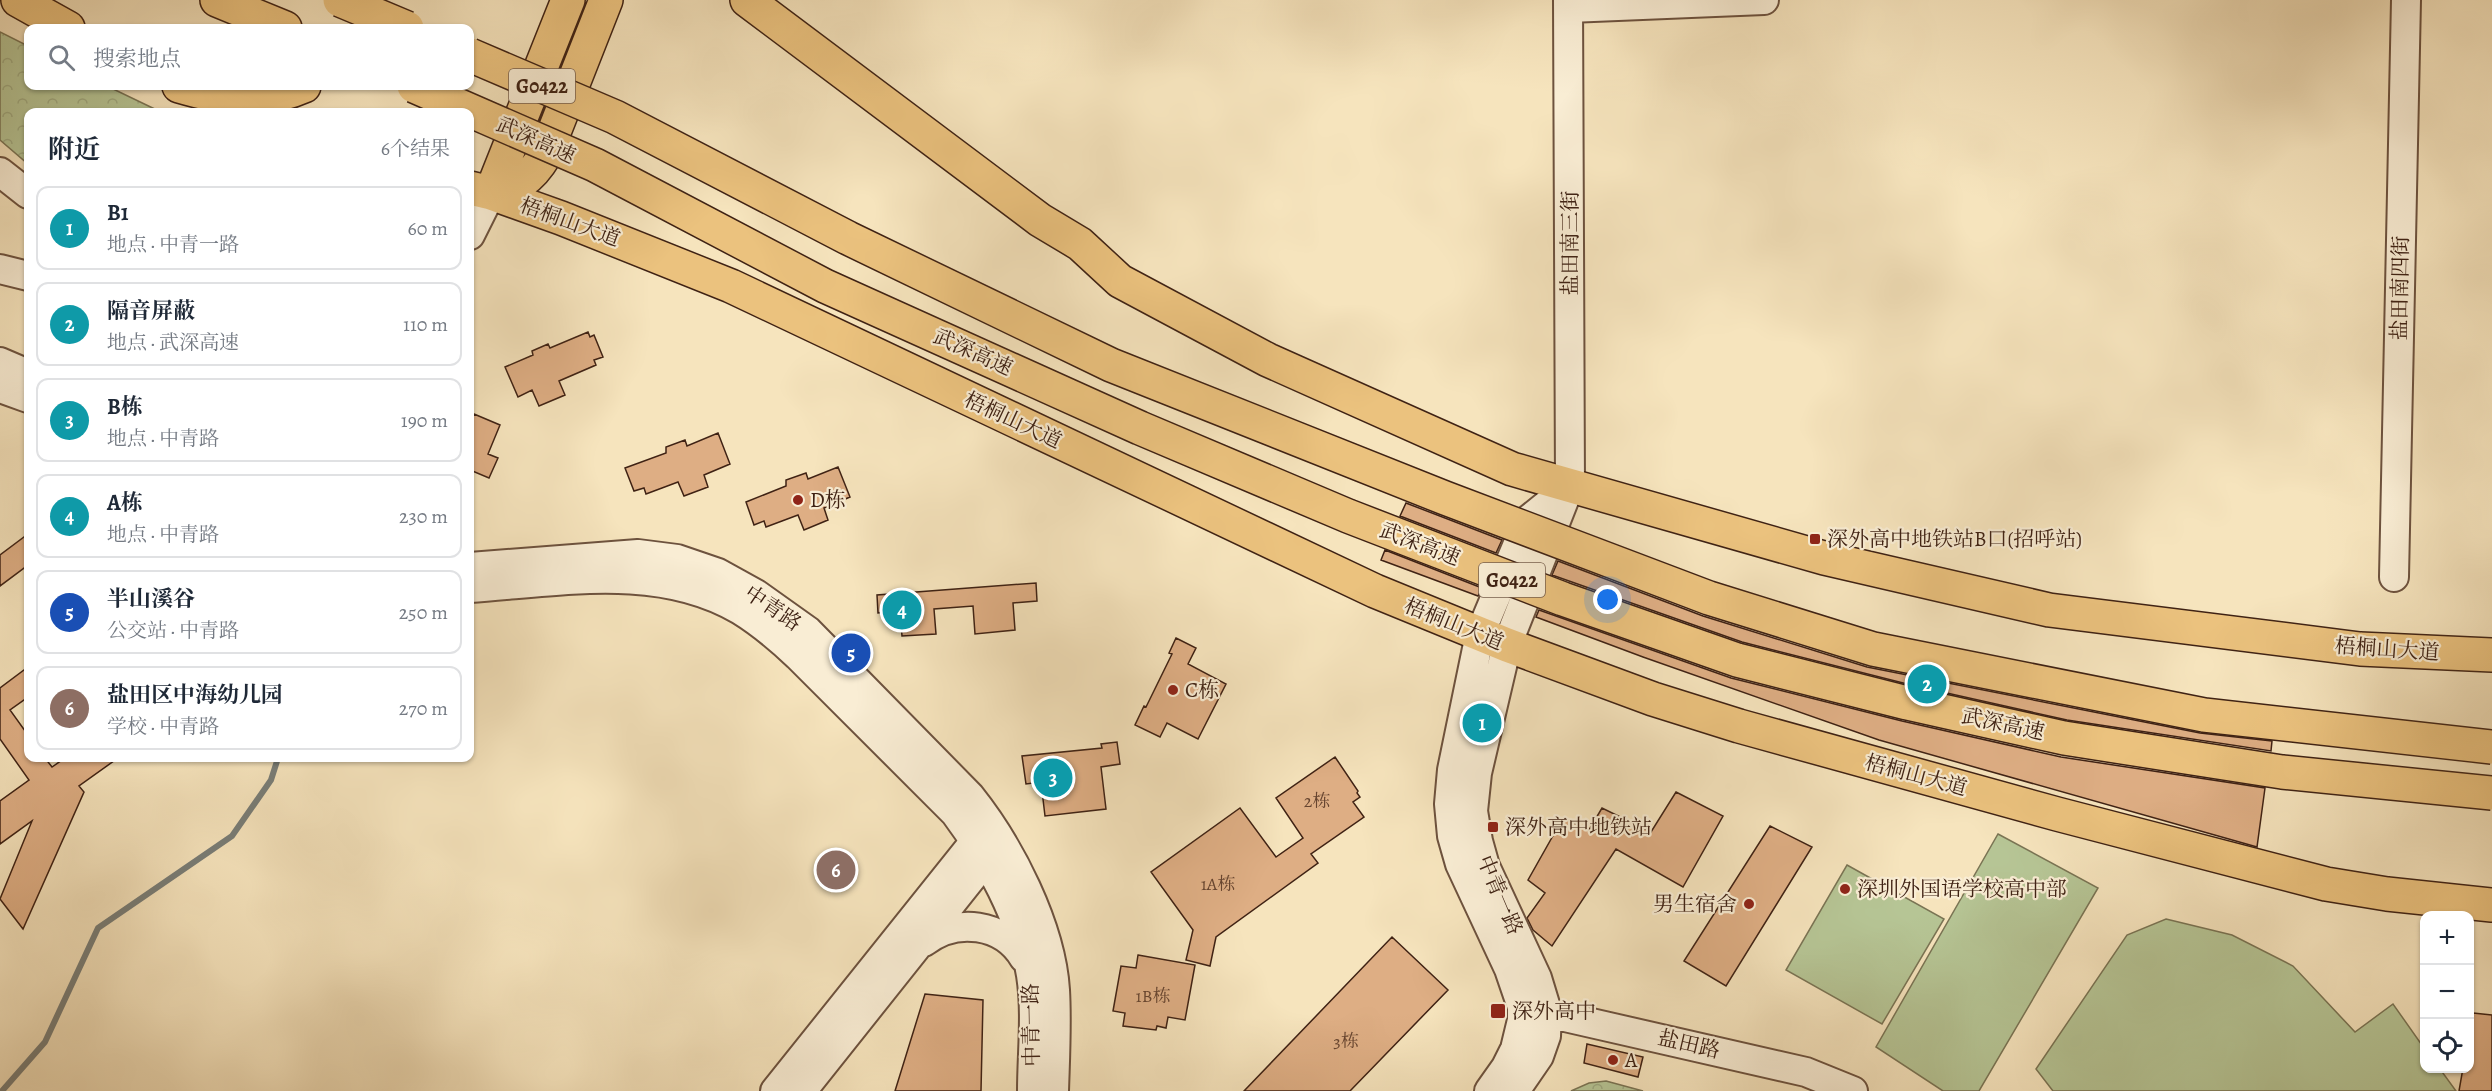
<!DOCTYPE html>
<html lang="zh">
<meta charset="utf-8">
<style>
:root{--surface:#fff;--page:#f6f6f7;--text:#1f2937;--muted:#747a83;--line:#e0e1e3;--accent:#1a73e8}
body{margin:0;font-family:Alegreya,"Noto Serif SC",serif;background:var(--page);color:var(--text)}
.controls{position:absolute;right:18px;bottom:18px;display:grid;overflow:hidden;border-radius:12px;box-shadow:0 2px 4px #0004}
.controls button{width:54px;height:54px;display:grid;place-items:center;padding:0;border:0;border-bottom:2px solid var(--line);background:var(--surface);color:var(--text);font:30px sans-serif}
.you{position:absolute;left:1608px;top:600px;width:21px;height:21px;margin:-15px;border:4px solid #fff;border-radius:50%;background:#1a73e8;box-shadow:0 0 0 9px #1a73e833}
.badge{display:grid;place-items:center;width:39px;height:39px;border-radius:50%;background:var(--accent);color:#fff;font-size:20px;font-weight:700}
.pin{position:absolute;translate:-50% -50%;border:3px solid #fff;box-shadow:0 2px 6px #0006}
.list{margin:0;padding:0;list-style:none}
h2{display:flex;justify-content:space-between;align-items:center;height:78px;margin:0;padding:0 24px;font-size:26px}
h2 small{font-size:20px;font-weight:400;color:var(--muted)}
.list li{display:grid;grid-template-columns:39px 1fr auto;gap:18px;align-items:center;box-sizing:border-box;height:84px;margin:0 12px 12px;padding:0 12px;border:2px solid var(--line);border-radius:12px}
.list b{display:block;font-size:22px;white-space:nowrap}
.list p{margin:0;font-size:20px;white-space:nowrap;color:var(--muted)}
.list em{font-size:20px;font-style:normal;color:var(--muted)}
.icon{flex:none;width:33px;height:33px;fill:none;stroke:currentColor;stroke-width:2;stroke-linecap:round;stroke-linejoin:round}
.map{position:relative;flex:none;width:2492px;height:1091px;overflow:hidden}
.search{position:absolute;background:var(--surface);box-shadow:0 2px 4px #0004;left:24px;top:24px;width:450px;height:66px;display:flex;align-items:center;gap:15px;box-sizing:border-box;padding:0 21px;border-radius:12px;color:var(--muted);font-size:22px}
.panel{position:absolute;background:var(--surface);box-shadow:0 2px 4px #0004;left:24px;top:108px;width:450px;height:654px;border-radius:12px}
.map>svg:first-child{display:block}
.forest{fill:url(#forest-crowns);stroke:#7a7454;stroke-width:1.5}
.park{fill:#b6c595;stroke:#7a7454;stroke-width:1.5}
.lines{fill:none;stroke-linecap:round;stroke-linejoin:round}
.stream{stroke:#797e78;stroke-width:6}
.building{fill:#deae84;stroke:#3f2214;stroke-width:1.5}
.minor-casing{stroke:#6d523e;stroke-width:32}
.major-casing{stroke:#3f2214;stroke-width:36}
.highway-casing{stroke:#3f2214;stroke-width:36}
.minor{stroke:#f9edd4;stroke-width:28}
.major{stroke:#ebc27e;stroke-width:33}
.highway{stroke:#ebc27e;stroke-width:33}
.highway-bridge-casing{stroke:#3f2214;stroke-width:36;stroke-linecap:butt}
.highway-bridge{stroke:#ebc27e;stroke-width:33}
.poi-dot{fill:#8f2418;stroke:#f9edd4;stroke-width:2}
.labels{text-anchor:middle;stroke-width:4.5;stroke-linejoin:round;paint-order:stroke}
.number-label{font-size:18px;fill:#674530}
.shield{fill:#f9edd4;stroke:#775f4e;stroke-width:1.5}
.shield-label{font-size:20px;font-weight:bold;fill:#3f2214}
.street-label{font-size:21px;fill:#3f2214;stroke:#f9edd4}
.poi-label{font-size:21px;fill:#3f2214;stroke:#f9edd4;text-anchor:start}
</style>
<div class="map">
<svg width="2492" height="1091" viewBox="0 0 2492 1091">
<defs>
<pattern id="forest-crowns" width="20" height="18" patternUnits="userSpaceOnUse" patternTransform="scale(1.5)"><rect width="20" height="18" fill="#b6c595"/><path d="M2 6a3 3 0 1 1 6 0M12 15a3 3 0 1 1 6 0" fill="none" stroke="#9ea980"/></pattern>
</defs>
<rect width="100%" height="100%" fill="#f6e4bd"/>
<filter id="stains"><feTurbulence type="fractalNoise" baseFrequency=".00333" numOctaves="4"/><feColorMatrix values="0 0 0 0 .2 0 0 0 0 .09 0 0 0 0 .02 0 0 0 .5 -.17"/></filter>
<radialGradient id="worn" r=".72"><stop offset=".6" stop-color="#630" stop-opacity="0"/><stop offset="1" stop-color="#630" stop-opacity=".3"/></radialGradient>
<path class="forest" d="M0,32L28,46V86H107L161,112H28V164L0,140Z
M1606,1081L1643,1091H1571L1589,1083Z"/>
<path class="park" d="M1998,834L2098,888L1979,1091H1943L1876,1047Z
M1847,865L1944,919L1882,1024L1786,970Z
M2166,919L2232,935L2293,966L2355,1032L2393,1004L2424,1048V1068L2440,1069L2456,1091H2053L2036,1069L2127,935Z"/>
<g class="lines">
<path class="stream" d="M2,1091L45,1042L98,928L232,836L271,780L278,758"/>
</g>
<path class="building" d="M588,332L590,337L594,335L603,357L594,360L596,365L559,381L565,395L539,406L532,390L518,397L505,367L533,355L532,351L548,344L550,348Z
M474,414L500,425L488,454L498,458L489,478L470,470V423Z
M718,433L730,464L704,475L708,487L684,496L678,482L646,494L644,488L634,491L625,468L666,453V447L685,440L687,446Z
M838,467L850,497L824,508L828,520L804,530L798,515L766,527L764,521L754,525L746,502L786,486V480L806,473L808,479Z
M1406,503L1502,540L1496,553L1400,516Z
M28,534V565L0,586V555Z
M1385,550L1482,588L1478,596L1381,560Z
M1558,561L1703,616L1867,667L2200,733L2272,741L2271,751L2067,720L1911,685L1742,642L1552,575Z
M1036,583L1037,601L1013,603L1015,630L975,634L973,606L934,609L936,634L902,636L900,611L878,613L877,595Z
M1539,610L1731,678L1902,721L2061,757L2265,788L2257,847L1879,740L1643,657L1536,617Z
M1176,638L1196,648L1188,664L1226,684L1198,739L1167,723L1160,737L1135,725L1144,706L1146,707L1172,654L1169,653Z
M28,667V697L10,710L28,735V758H45L52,767L65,758H118L79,786L84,792L23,929L0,899L32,821L0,844V801L29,780L0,739V688Z
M1117,742L1120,764L1101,767L1106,809L1045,816L1041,782L1026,784L1022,756L1102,748L1101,744Z
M1335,757L1358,791L1357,793L1360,797L1353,802L1364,817L1311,854L1318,863L1216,937L1210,966L1186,960L1193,930L1151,872L1240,808L1276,857L1303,838L1276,798Z
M1676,792L1723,816L1683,887L1616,849L1552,946L1533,930L1527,918L1545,893L1528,880L1563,818L1589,830L1602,808L1651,832Z
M1770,826L1812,847L1726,986L1684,961Z
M1392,937L1448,990L1350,1091H1244Z
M1138,955L1195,965L1185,1020L1168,1017L1166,1028L1157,1026L1156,1030L1123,1026L1125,1013L1113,1011L1121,966L1136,968Z
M925,994L983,1000L981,1091H895Z
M2473,1013L2492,1015V1091H2459L2463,1068H2469V1034Z
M1587,1044L1643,1057L1638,1077L1584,1063Z"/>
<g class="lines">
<g class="minor-casing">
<path id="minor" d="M1569,8L1764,0
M0,172L28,194
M470,235L491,193
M0,269L28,276
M0,362L28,374
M0,388L28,398
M470,567L638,554L677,559L718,573L756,594L808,631L970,796C1010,846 1051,926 1055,990C1057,1024 1055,1058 1054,1091
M2394,577L2406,0
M470,588C559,582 659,562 740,610C761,623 780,639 798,656L955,813C988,857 1022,920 1031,975C1037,1013 1032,1053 1032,1091
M924,942C956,917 1003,923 1024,958
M1530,1009L1806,1072L1853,1091
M775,1091L975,841L991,834
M802,1091L985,861L991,845
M1489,1091L1506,1067L1515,1049L1522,1020V1007L1509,969L1460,864L1452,836L1449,804L1452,770L1480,634L1528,520L1569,487
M1515,1091L1539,1056L1546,1036L1547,1011L1537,978L1485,866L1478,841L1473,811L1477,773L1507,645L1570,485L1568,0"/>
</g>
<g class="major-casing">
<path id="major" d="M18,0L68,28
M747,0L1040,220L1080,244L1120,281L1268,360L1512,469L1824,558L2049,610L2360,649L2492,655
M179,86C223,99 261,105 304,86
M470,188L491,193L561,218L731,286L1375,591L1507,645L1653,699L1739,726L2057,814L2326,884L2387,894L2492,905
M491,193C519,185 530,180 545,155L606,0
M491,193L568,0"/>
</g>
<g class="highway-casing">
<path id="highway" d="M217,0L285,28"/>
</g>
<use href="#minor" class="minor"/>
<use href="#major" class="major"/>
<use href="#highway" class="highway"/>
<g class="highway-bridge-casing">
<path id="highway-bridge" d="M340,0L407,28
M470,55L615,117L848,238L1111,365L1445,498L1709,598L1873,649L2204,715L2492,747
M414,86L595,165L825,286L1140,428L1348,516L1563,599L1737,660L1907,703L2064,738L2282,772L2492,793"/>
</g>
<use href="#highway-bridge" class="highway-bridge"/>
</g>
<g class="poi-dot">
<circle cx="798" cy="500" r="6"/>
<rect x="1809" y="533" width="12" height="12" rx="3"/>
<circle cx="1173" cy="690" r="6"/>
<rect x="1487" y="821" width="12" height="12" rx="3"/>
<circle cx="1845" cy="889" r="6"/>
<circle cx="1749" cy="904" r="6"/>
<rect x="1490" y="1003" width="16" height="16" rx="3"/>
<circle cx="1613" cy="1060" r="6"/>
</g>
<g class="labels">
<g class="number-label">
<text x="1317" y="807">2栋</text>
<text x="1218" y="890">1A栋</text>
<text x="1153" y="1002">1B栋</text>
<text x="1346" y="1047">3栋</text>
</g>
<g class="shield">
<rect x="509" y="69" width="66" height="34" rx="4.5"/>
<rect x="1479" y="563" width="66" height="34" rx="4.5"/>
</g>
<g class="shield-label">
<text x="542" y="93">G0422</text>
<text x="1512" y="587">G0422</text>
</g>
<g class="street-label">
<text transform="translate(536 140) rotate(24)" y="7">武深高速</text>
<text transform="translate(570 222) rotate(20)" y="7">梧桐山大道</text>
<text transform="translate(1570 243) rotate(-90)" y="7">盐田南三街</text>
<text transform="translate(2400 288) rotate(-89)" y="7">盐田南四街</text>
<text transform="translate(973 352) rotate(24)" y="7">武深高速</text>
<text transform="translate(1013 420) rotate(25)" y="7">梧桐山大道</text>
<text transform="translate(1420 544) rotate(21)" y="7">武深高速</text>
<text transform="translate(773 608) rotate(34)" y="7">中青路</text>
<text transform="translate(1454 624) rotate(22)" y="7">梧桐山大道</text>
<text transform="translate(2387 649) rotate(4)" y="7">梧桐山大道</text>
<text transform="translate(2003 724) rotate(12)" y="7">武深高速</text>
<text transform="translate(1916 775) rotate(15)" y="7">梧桐山大道</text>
<text transform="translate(1500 895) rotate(67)" y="7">中青一路</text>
<text transform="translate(1031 1025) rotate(-91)" y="7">中青一路</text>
<text transform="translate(1689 1044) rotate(13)" y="7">盐田路</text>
</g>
<g class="poi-label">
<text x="810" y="507">D栋</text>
<text x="1827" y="546">深外高中地铁站B口(招呼站)</text>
<text x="1185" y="697">C栋</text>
<text x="1505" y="834">深外高中地铁站</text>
<text x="1857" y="896">深圳外国语学校高中部</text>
<text x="1737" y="911" text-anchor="end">男生宿舍</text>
<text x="1512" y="1018">深外高中</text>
<text x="1625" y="1067">A</text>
</g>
</g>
<rect width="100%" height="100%" filter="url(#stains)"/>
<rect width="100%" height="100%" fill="url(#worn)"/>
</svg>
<div class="controls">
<button>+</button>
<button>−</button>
<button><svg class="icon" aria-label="locate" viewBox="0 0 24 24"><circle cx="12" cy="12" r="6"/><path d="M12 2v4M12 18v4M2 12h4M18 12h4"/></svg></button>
</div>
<div class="you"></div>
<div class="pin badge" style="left:1482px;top:723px;background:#0f9aa8">1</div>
<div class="pin badge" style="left:1927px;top:684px;background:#0f9aa8">2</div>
<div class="pin badge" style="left:1053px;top:778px;background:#0f9aa8">3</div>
<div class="pin badge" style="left:902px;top:610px;background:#0f9aa8">4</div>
<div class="pin badge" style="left:851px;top:653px;background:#1a4fb4">5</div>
<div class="pin badge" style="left:836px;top:870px;background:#8d6e63">6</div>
<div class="search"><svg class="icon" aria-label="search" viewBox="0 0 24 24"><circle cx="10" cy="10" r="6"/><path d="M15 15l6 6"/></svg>搜索地点</div>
<section class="panel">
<h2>附近<small>6个结果</small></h2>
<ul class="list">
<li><span class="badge" style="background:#0f9aa8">1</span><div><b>B1</b><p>地点 · 中青一路</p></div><em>60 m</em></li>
<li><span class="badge" style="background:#0f9aa8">2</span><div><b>隔音屏蔽</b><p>地点 · 武深高速</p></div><em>110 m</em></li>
<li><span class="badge" style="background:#0f9aa8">3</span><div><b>B栋</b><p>地点 · 中青路</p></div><em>190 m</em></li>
<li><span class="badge" style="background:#0f9aa8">4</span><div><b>A栋</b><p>地点 · 中青路</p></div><em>230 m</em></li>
<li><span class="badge" style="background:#1a4fb4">5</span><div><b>半山溪谷</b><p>公交站 · 中青路</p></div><em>250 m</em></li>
<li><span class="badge" style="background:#8d6e63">6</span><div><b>盐田区中海幼儿园</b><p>学校 · 中青路</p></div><em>270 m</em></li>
</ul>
</section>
</div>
